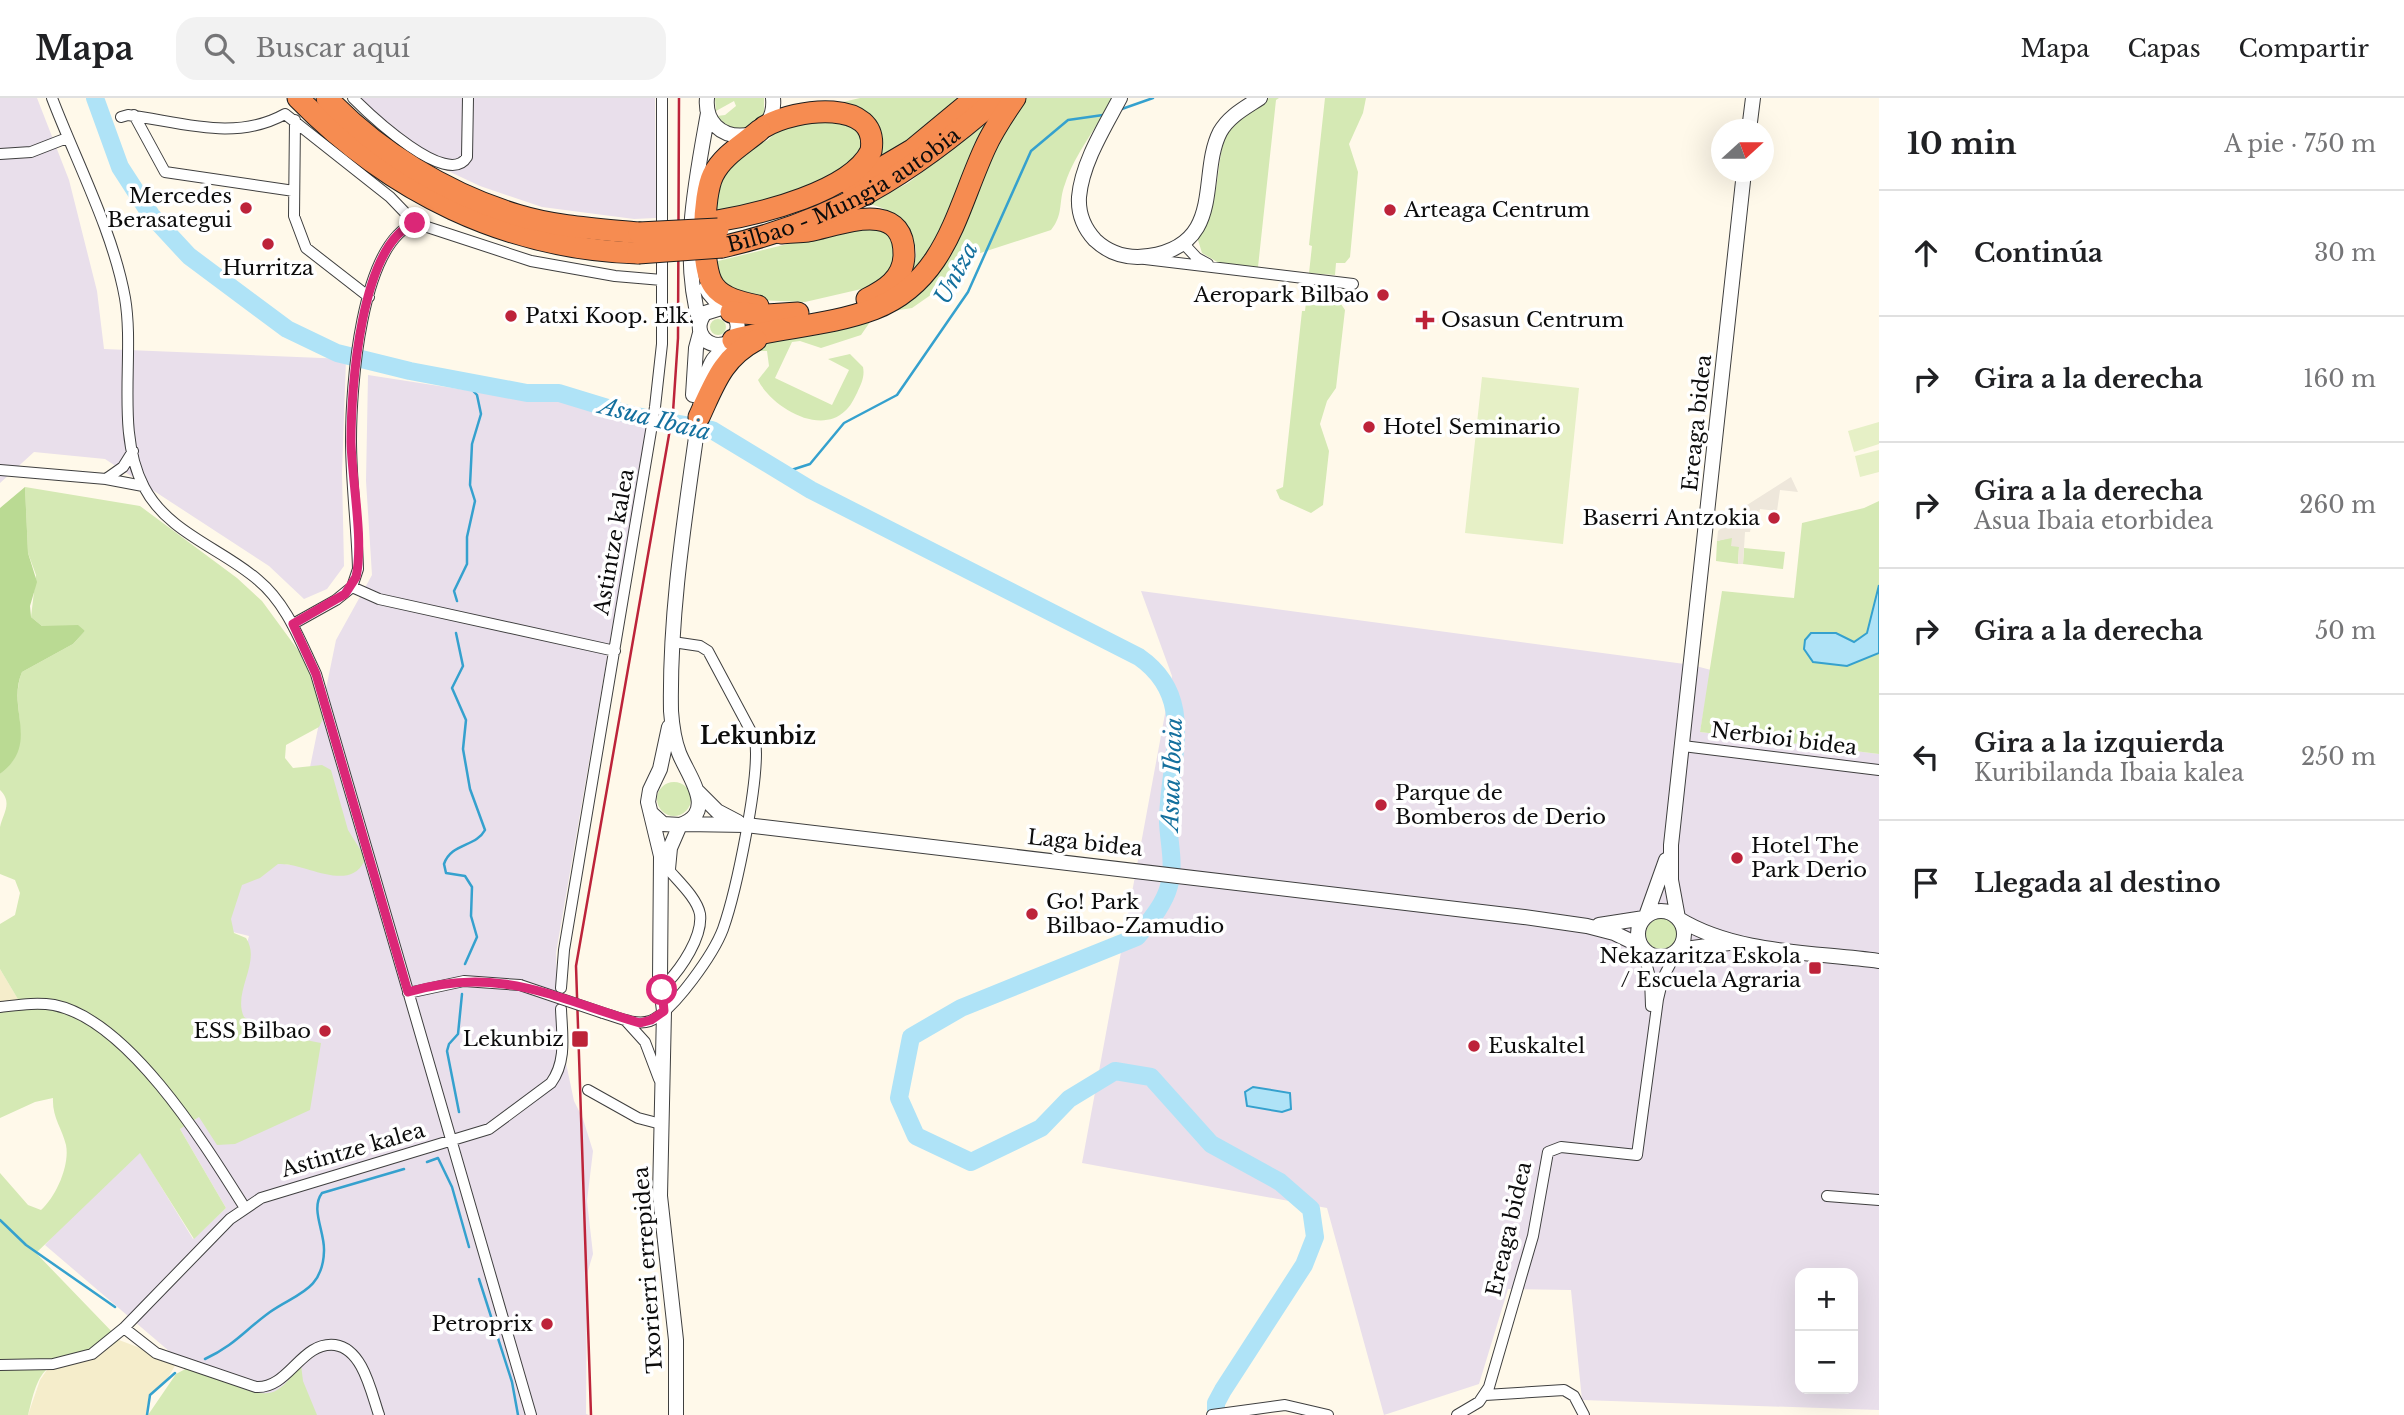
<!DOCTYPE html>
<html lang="es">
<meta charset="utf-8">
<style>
:root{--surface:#fff;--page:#f2f2f2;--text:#202124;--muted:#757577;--line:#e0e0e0}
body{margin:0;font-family:"Libre Baskerville",serif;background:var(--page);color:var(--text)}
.controls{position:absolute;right:21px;bottom:21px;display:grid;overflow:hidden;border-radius:14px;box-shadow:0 7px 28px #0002}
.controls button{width:63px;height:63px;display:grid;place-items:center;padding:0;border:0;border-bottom:2px solid var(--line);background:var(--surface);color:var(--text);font:35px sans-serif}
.compass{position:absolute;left:1711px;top:21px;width:63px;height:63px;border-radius:50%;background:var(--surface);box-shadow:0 7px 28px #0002;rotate:69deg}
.stop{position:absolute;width:21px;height:21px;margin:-16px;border:5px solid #db2777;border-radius:50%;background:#fff}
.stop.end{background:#db2777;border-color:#fff;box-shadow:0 2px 7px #0008}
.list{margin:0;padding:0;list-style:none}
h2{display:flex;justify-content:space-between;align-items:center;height:91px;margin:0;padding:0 28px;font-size:30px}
h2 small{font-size:23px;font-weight:400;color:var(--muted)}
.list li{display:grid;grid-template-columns:46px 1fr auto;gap:21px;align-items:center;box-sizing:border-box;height:126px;padding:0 28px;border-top:2px solid var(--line)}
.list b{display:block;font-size:26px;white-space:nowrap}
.list p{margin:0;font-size:23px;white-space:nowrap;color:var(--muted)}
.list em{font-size:23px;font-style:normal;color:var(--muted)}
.icon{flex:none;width:38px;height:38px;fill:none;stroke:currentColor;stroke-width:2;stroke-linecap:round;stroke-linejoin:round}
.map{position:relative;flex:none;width:1879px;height:1317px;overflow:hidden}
header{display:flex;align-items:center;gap:42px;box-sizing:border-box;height:98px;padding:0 35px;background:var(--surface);border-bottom:2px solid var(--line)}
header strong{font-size:33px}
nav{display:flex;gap:38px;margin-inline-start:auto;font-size:24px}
.search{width:490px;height:63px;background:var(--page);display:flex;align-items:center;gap:18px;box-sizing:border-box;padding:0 24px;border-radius:21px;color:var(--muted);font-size:26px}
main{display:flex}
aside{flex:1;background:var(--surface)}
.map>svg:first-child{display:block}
.industrial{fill:#e9dfeb;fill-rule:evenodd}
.farmland{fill:#f5edcb}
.green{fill:#d5e9b4}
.forest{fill:#bada93}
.pitch{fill:#e6f0c6}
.plaza{fill:#eee7db}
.water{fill:#afe3f7;stroke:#35a1ce;stroke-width:2}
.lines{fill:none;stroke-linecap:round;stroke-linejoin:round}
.stream{stroke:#35a1ce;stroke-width:2.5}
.river{stroke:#afe3f7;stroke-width:18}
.minor-casing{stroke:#3f3f3f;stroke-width:12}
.tertiary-casing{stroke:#3f3f3f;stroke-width:16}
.motorway-casing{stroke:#1d1d1d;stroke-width:23}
.minor{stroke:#fff;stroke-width:10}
.tertiary{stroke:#fff;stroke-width:14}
.motorway{stroke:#f68c51;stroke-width:21}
.rail{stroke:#bd233a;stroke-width:2.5}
.minor-bridge-casing{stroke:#3f3f3f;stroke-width:12;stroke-linecap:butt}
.motorway-bridge-casing{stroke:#1d1d1d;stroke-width:23;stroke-linecap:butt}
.minor-bridge{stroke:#fff;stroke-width:10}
.motorway-bridge{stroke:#f68c51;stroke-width:21}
.route{stroke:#db2777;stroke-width:9}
.poi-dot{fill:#bd233a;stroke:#fff;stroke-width:2.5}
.labels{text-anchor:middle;stroke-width:7;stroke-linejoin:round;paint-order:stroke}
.street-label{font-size:21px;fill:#0c0c0c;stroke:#fff}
.poi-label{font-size:21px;fill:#0c0c0c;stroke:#fff;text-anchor:start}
.water-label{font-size:23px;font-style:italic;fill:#14709e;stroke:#fff}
.neighbourhood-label{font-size:23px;font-weight:bold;fill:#0c0c0c;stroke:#fff}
</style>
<header>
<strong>Mapa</strong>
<div class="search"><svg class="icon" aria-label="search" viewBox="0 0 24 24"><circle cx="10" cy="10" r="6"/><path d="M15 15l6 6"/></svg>Buscar aquí</div>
<nav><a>Mapa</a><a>Capas</a><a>Compartir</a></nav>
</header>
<main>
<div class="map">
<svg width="1879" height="1317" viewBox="0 0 1879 1317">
<rect width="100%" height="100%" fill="#fff9ea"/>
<path class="industrial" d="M0,0H37L69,82L97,193L104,251L346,261L342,375L344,468L327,491L304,501L269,468L105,361L34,354L0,385Z
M353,0H655L656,120L634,121L542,109L480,88L446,72L406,45Z
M368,277L478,294L572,302L648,323L556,855L558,927L574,1003L583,1021L593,1053L587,1103L593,1156L587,1176L586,1316L589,1317H298L183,1265L45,1147L114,1070L140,1054L193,1141L226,1110L180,1031L199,1019L249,838L221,831L239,758L290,767L336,542L372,477L366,383Z
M1141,493L1692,567L1711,572L1700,634L1879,656V1312L1582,1302L1571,1192L1508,1191L1479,1286L1384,1317L1327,1110L1082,1065L1172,578ZM1800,1175H1853V1291H1800Z"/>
<path class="farmland" d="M0,871L19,903L0,914Z
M119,1242L177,1264L165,1285L149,1297L146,1317H28L40,1282L49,1269Z"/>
<path class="green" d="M715,0H764V16L749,31L732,33L717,18L725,17L736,8L734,3L716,13Z
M860,0H958L899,49L880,59C887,34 868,9 843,4Z
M1024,0H1112C1098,29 1075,55 1065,86C1058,104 1064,116 1051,132L965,160L935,194L912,210L893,213L870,224L861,237L821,250L800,243L792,244L775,280L832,307L849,272L828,261L850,256L863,269C865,279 861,286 857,295C854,301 850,309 845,313C819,338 771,308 758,282L769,268L767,253H734L905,201L987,70L1005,30Z
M1269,0H1279L1276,2L1258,169L1219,165L1202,155L1198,142C1199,128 1211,116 1214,102C1226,43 1212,35 1269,0Z
M1325,0H1366L1363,15L1349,46L1358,74L1350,159L1345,165H1336L1335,177L1309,175L1312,148L1309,147Z
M844,17L864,44L856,64L800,94L714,118L717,83L744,53L768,42L778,32Z
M993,20L955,121L911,179C911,171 916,164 916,157C917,131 891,109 868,106L908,85Z
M866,127L888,135L895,154L892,173L870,189L805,204L758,202L722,189L714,164Z
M1308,187L1333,190L1332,203L1341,206L1345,212L1336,290L1327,303L1320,326L1329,353L1323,407L1311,415L1280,401L1276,392L1283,389L1302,213H1305Z
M710 229a8 8 0 1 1 16 0a8 8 0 1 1-16 0Z
M25,389L140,408L237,480L262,503L306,563L324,619L319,629L286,647L285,660L293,670L322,667L331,672L348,732L363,756L364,764C348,795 304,764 278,766L260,780L242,787L231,821L234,835L246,840C262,864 232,894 244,919C268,934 293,939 321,945L310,1012L235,1046L217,1047L199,1019L180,1031L226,1110L194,1141L140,1055L36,1155L117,1239L122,1238C108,1260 66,1255 47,1271C35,1282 32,1303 28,1317H0V1075L28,1107L41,1112C56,1099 70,1067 66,1047C62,1030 52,1019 53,1000L35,1004L0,1020V914L19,903L0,871V826L15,817L20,795L15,782L0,776C0,761 0,743 0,729C3,715 13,705 0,692V676C39,645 7,610 22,574L73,546L85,533L73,528H42L31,519L36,477L28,455Z
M1879,403V656L1700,634L1722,493L1794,500L1802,425L1864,410Z
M1732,439L1739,449L1738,466L1716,463L1717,443Z
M1744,450L1785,454L1783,471L1743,466Z
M657 701a17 17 0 1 1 34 0a17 17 0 1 1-34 0Z
M1646 836a16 16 0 1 1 32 0a16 16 0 1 1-32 0Z
M193,1267C213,1276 258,1305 277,1292C287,1286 294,1275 301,1267L303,1283L317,1317H148L176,1276Z"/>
<path class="forest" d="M25,389L28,455L37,484L30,508L31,519L42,528L78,527L85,533L73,546L22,574C6,611 41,645 0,676V410Z"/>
<path class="pitch" d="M1482,279L1579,290L1563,446L1465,435Z
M1879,324V346L1854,354L1848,333Z
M1879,352V374L1860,379L1855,358Z"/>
<path class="plaza" d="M1791,379L1798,394L1780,392L1777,413L1760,411L1759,416L1753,415L1750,434H1745L1743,466H1738L1739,449L1731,448L1732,440L1717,443L1718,433L1747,407Z"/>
<path class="water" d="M1879,487V555L1847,568L1813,564L1804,551L1805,542L1811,535H1836L1854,544L1867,535Z
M1253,989L1290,995L1291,1011L1282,1014L1247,1008L1245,994Z"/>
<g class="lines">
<path class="stream" d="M1119,12L1153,0
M782,375L810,366L844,325L897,297L968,194L1031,53L1068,22L1103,17
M457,503L454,493L467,466V439L475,403L470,387L472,346L481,316L477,297L464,283
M456,535L463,568L452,590L466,622L463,651L470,691L485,732C476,749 451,745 444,766L446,775L465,778L472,789L471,818L477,839L465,866
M459,1014L447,953L449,946L458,936L462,896
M427,1064L438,1060L452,1089L469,1149
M0,1122L26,1147L115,1209
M479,1181L512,1284L518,1317
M205,1261C235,1247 245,1232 270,1214C295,1196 323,1193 324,1153C325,1134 310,1111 322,1095L404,1071
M147,1317L150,1297L175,1275"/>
<path class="river" d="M95,0L120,69L151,117L189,158L287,231L337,255L410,273L527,295H559L631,317L712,332L811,392L1139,559C1199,601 1168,663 1168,724C1169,746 1175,766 1169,788C1164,807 1149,824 1137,839L961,910L911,939L899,1000L916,1038L971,1064L1041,1030L1069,1001L1115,973L1151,979L1211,1046L1280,1084L1311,1111L1315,1139L1304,1167L1223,1292L1216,1305V1317"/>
<g class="minor-casing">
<path id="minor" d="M52,0C76,63 113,133 125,200C135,258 115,335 144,389C168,435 221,450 258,482C287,506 300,543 316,576L531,1317
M353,0C370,17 448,91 467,59L468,0
M134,17L165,74L294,93
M121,19L128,17C181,24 235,44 285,16L390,99L415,125L531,163L615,178L662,182
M295,22L294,118L306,150L369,199
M0,56L31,54L67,40
M1182,144L1197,160L1208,166
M1145,161L1353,186
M0,372L106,381L143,388
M106,381L123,369L133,353
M352,489L358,471C357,428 351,385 351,342C351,291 360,146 415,125
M293,526L336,502L352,489L379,501L615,553
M1683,648L1879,672
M1642,850L1650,879L1651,908
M667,885C681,870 703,839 700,816C697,800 678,783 668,771
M561,890L564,852L655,309L662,246V0
M408,895L464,883L520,887
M0,909C18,907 36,904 54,907C129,922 206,1048 245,1110
M603,915C617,919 636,928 650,923C674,913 714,855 723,831C736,794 761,677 755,641L708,553L700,548L673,544
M626,923L645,944L659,981
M588,992L638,1020L661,1026
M1827,1098L1879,1102
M124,1230L156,1255L256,1289C289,1291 301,1243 335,1247C363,1251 371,1294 379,1317
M0,1267L53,1266L92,1256L124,1230L230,1121L261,1100L489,1031L551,985C567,963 562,937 561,911
M1485,1297L1564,1292L1574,1298L1584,1317
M1212,1317L1285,1307L1328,1317
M1457,1317L1479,1304L1489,1289L1533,1138L1548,1054L1561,1049L1637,1057L1658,901L1663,880L1677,853"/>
</g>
<g class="tertiary-casing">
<path id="tertiary" d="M707,0C702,50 778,50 773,0
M1120,0C1104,30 1082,65 1079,99C1078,116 1083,129 1095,142C1110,156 1129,161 1149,158C1226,146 1198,77 1220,34C1229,18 1245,10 1260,0
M1749,32L1753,0
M721,210L705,215C691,233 707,253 728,245
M700,225C680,157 696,82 708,15
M693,297L696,250L700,235
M669,629L660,671L650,692L648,704L661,758L660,881L664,913L660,1098L676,1242V1317
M698,694L717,713L738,724
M652,716L663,726L680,727C718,714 688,678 679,655C674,642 672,627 671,613C669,503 689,396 703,288C706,279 708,270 713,262C722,250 744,240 736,221C731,209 713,206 706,190
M685,726L746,727L1524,819L1587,828L1614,835L1641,848
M668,771L670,750L680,727
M1638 836a23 23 0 1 1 46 0a23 23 0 1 1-46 0Z
M1646,818L1666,762
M1678,820L1671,782V747L1744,74
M1679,821C1736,856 1813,854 1879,863
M1599,827L1644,820
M1678,852L1729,845"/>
</g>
<g class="motorway-casing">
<g id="motorway">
<path d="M298,0C390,94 506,151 638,155"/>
<path d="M327,0C377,53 447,96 517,117C556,129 598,131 639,135"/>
<path d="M851,88L912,52L975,0"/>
<path d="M717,123C759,116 851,94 871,53C880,0 796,10 764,29"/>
<path d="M781,135C789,134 799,134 808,133C838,128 905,98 904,158C903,181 885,192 867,201"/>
<path id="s1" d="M722,149C836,123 911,76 998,0"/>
<path d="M758,208C744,205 723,201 714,188C700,170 703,97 713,77C723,57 744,46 760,32"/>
<path d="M731,214L767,217L798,215"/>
<path d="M733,242C778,229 829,228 874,211C946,183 956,113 985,50C993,32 1004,16 1015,0"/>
<path d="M699,319C714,287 722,260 756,242"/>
</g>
</g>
<use href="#minor" class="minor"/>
<use href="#tertiary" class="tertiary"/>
<use href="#motorway" class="motorway"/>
<path class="rail" d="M591,1317L576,868L673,314L678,240L679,0"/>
<g class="minor-bridge-casing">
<path id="minor-bridge" d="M520,887L603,915"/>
</g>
<g class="motorway-bridge-casing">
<path id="motorway-bridge" d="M639,135L718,131
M638,155L722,149"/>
</g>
<use href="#minor-bridge" class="minor-bridge"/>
<use href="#motorway-bridge" class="motorway-bridge"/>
</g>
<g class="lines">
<path class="route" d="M415,125C360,146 351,292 351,344C352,383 364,443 356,479L345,496L293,526L316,576L408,894C500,867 554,900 640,925L651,922L664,913L662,892"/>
</g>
<g class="poi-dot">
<circle cx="246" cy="110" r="7"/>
<circle cx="1390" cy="112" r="7"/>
<circle cx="268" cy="146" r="7"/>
<circle cx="1383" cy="197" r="7"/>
<circle cx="511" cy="218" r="7"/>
<path d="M1421.5 211.5h7v7h7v7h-7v7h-7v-7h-7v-7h7z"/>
<circle cx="1369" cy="329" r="7"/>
<circle cx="1774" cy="420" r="7"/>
<circle cx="1381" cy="707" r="7"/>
<circle cx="1737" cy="760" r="7"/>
<circle cx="1032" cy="816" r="7"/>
<rect x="1808" y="863" width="14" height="14" rx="3.5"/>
<circle cx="325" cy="933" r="7"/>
<rect x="571" y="932" width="18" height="18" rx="3.5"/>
<circle cx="1474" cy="948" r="7"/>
<circle cx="547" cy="1226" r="7"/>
</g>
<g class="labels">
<g class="street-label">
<text dy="7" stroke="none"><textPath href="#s1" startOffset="135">Bilbao - Mungia autobia</textPath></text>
<text transform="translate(1697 325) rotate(-84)" y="7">Ereaga bidea</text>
<text transform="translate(614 444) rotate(-80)" y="7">Astintze kalea</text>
<text transform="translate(1784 641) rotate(7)" y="7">Nerbioi bidea</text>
<text transform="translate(1085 745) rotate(6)" y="7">Laga bidea</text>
<text transform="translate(353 1052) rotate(-16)" y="7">Astintze kalea</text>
<text transform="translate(1509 1131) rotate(-77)" y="7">Ereaga bidea</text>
<text transform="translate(648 1172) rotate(-94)" y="7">Txorierri errepidea</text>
</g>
<g class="poi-label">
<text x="232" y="105" text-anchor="end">Mercedes<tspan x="232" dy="24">Berasategui</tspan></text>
<text x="1404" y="119">Arteaga Centrum</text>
<text x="268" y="177" text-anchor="middle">Hurritza</text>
<text x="1369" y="204" text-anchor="end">Aeropark Bilbao</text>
<text x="525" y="225">Patxi Koop. Elk.</text>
<text x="1441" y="229">Osasun Centrum</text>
<text x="1383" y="336">Hotel Seminario</text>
<text x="1760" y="427" text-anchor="end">Baserri Antzokia</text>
<text x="1395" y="702">Parque de<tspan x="1395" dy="24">Bomberos de Derio</tspan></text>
<text x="1751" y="755">Hotel The<tspan x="1751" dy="24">Park Derio</tspan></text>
<text x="1046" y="811">Go! Park<tspan x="1046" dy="24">Bilbao-Zamudio</tspan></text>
<text x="1801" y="865" text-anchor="end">Nekazaritza Eskola<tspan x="1801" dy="24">/ Escuela Agraria</tspan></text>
<text x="311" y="940" text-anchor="end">ESS Bilbao</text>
<text x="564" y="948" text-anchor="end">Lekunbiz</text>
<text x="1488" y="955">Euskaltel</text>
<text x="533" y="1233" text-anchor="end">Petroprix</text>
</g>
<g class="water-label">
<text transform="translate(956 175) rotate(-62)" y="8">Untza</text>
<text transform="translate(655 321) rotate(14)" y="8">Asua Ibaia</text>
<text transform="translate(1172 676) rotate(-88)" y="8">Asua Ibaia</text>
</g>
<g class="neighbourhood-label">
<text x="758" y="646">Lekunbiz</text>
</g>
</g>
</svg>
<div class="controls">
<button>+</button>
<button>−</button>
</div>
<svg class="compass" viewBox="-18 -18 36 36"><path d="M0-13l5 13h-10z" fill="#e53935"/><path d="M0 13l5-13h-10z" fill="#757577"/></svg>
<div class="stop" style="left:662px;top:892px"></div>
<div class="stop end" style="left:415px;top:125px"></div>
</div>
<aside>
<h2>10 min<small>A pie · 750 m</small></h2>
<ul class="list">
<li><svg class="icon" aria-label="ahead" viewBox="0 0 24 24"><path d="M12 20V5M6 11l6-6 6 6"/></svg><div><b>Continúa</b></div><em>30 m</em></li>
<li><svg class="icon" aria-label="right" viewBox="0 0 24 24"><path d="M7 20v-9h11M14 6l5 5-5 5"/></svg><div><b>Gira a la derecha</b></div><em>160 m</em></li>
<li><svg class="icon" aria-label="right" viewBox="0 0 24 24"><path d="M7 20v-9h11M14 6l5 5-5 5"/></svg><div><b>Gira a la derecha</b><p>Asua Ibaia etorbidea</p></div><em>260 m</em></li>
<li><svg class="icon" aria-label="right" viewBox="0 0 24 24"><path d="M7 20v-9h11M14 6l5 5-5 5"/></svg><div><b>Gira a la derecha</b></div><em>50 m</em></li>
<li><svg class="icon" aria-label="left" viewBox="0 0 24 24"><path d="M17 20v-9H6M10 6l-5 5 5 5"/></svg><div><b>Gira a la izquierda</b><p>Kuribilanda Ibaia kalea</p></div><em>250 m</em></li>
<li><svg class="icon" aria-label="arrive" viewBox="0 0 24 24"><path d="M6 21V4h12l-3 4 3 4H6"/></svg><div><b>Llegada al destino</b></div></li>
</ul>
</aside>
</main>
